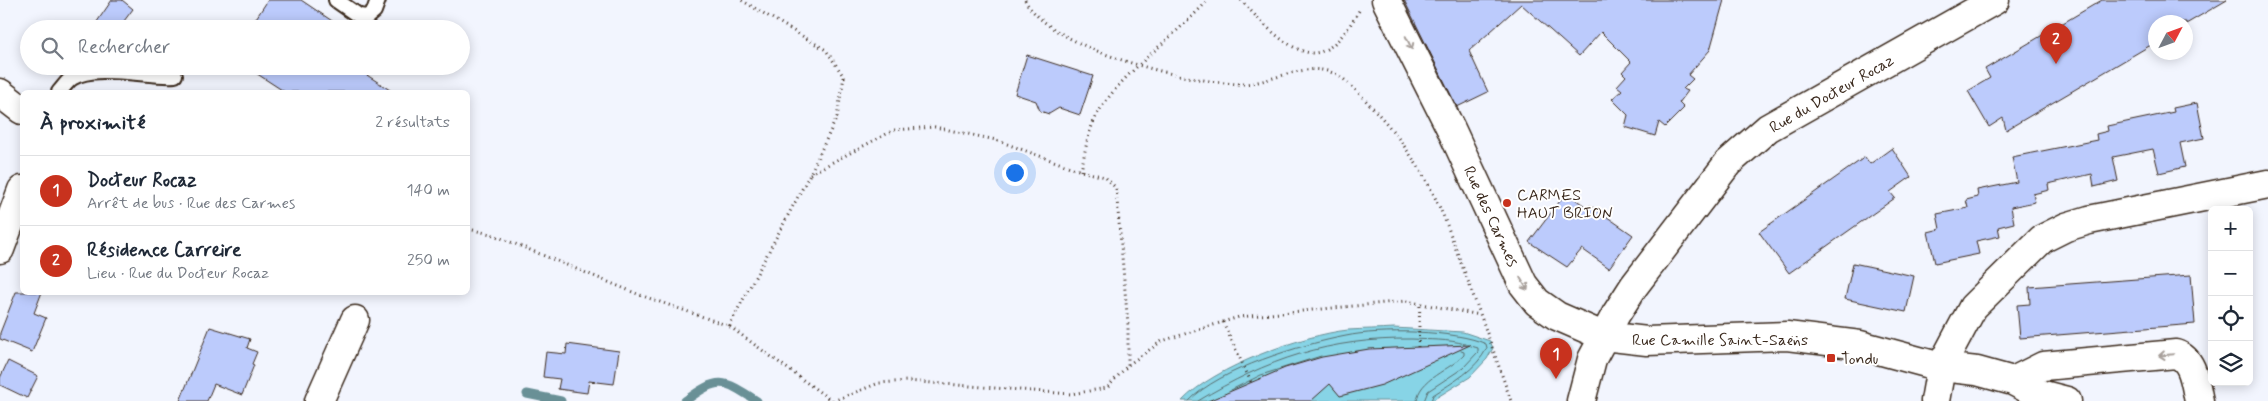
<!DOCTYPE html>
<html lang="fr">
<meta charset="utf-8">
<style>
:root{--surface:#fff;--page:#f6f6f7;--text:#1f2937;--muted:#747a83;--line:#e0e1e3;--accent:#c8321e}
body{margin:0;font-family:Mynerve,sans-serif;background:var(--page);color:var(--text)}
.controls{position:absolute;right:15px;bottom:15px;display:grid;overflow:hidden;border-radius:8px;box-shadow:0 2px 12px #0003}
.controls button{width:45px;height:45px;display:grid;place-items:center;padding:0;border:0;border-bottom:1px solid var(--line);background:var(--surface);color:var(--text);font:25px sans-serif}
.compass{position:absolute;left:2148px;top:15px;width:45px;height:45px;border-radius:50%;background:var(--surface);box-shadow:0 2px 12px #0003;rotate:49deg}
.you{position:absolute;left:1014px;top:172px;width:18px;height:18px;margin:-12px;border:4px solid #fff;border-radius:50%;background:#1a73e8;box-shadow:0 0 0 8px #1a73e833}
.badge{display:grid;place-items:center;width:32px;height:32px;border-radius:50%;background:var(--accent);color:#fff;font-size:16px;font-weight:700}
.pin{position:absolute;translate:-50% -41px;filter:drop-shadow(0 1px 2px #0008)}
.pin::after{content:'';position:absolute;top:26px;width:18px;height:15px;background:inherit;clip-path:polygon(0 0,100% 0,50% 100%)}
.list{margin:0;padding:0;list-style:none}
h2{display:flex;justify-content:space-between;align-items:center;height:65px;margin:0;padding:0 20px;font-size:21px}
h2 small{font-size:16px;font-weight:400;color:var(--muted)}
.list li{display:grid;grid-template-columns:32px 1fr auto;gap:15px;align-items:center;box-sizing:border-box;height:70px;padding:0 20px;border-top:1px solid var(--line)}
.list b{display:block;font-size:19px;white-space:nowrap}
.list p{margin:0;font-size:16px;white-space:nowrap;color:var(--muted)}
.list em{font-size:16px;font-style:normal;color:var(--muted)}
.icon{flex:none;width:28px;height:28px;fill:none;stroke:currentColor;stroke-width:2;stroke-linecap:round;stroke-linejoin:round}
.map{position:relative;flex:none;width:2268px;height:401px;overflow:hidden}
.search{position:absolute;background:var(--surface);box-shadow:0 2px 12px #0003;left:20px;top:20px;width:450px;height:55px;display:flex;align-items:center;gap:12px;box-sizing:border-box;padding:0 18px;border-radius:28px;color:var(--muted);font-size:19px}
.panel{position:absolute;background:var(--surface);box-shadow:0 2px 12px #0003;left:20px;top:90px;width:450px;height:205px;border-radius:8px}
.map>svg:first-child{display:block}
.water{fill:#87d4e6;stroke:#699096}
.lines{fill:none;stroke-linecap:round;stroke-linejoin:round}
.shore{stroke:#596e6e;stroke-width:1}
.stream{stroke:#699096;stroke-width:9}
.building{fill:#bccbfc;stroke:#3b2a1e}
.service-casing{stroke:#3b2a1e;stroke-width:18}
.minor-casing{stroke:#3b2a1e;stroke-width:31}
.tertiary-casing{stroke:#3b2a1e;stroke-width:31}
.path{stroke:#3b2a1e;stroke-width:3;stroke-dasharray:1 4;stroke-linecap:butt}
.service{stroke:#fff;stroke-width:14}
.minor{stroke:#fff;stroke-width:28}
.tertiary{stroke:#fff;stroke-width:28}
.oneway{stroke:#a79f9a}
.poi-dot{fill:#c8321e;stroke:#fff;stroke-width:2}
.labels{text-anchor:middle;stroke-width:4;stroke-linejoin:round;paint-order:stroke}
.street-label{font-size:16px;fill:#3b2a1e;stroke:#fff}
.poi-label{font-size:16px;fill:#3b2a1e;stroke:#fff;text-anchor:start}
</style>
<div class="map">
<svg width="2268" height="401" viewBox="0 0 2268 401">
<rect width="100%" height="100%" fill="#f2f5fe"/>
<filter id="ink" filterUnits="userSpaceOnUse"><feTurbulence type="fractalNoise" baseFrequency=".02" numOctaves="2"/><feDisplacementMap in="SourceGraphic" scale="10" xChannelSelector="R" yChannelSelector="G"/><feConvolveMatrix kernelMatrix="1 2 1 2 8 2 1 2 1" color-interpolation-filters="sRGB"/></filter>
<g filter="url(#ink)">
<path class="water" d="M1394,328L1463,332L1490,341L1493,348L1487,359L1470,377L1431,401H1182C1214,367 1302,335 1348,330C1364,329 1379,329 1394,328Z"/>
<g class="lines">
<path class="shore" d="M1231,390L1261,375L1321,356
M1189,401C1219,369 1303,344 1346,336C1378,329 1457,330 1486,344L1487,348C1476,370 1453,382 1433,395L1431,401
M1198,401C1267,359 1330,338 1412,339C1429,340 1448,339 1465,344
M1417,401C1418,379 1450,370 1464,355V352L1461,351
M1424,401L1428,391L1463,368L1478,352V348L1471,346"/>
<path class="stream" d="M527,394L561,401
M685,401C719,376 723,379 757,401"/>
</g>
<path class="building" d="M112,0H122L133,9L118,29H92Z
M268,0H301L344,29H249Z
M1404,0H1724L1710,50L1688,75L1693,79L1683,89L1688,91L1679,103L1684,108L1665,127L1659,122L1655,136L1625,127L1628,115L1612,99L1622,90L1617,86L1626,76L1622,72L1631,62L1601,32L1579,56L1521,4L1469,51L1488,92L1457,107Z
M2102,0H2227L2186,24V22H2156V42L2006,130L2003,118L1989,127L1968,91L1990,78L1985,69Z
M1027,55L1093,76L1080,115L1059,108L1049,114L1040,111L1036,101L1015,94Z
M245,66H353L393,92H285Z
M2197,103L2204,138L2180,143L2185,167L2159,173L2153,149L2113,157L2118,181L2094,187L2092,174L2048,184L2049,190L2033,194L2035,202L2011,207L2014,223L1998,227L2000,236L1976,241L1979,254L1935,263L1928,232L1940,229L1937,214L1968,208L1966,200L1978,197L1977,190L2017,182L2012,157L2097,140L2096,134L2108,131L2107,126L2174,112L2173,108Z
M1892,148L1911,177L1890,192L1895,198L1789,273L1759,232L1865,157L1870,164Z
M1566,193L1588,208L1590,205L1633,235L1609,268L1582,249L1567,267L1529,242Z
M1853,263L1914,276L1906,312L1845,299Z
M2191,275L2195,324L2020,338L2017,305L2030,304L2029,287Z
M16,292H42L34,313L46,318L32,352L0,339V333Z
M210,327L250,339L247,348L257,352L252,364L254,365L242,395L214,384L207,401H180Z
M567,344L619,351L614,384L589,381L587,393L558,389L560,379L543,377L546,352L566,354Z
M1470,345L1382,385L1340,396L1330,384L1311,401H1208L1285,368L1322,357L1369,349Z
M8,361L38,376L27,398L0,385V378Z"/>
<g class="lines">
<g class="service-casing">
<path id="service" d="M336,0L359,16L367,17L374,11L378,0
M59,92C63,88 67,81 72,78C95,63 148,77 175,75"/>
</g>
<g class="minor-casing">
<path id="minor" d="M1386,0L1451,129L1523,284L1537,302L1557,316L1603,336L1647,341L1787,336L1860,345L1941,367L1977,371L2013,381L2036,393L2067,401
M0,93L22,110
M0,249L22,190
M2013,381L2043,366L2176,354C2194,360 2195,384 2199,401
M319,401L355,320
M1935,401L1941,367L1973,307L2042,239L2066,227L2089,220L2268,184"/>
</g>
<g class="tertiary-casing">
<path id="tertiary" d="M1581,401L1592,359L1616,314L1634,286L1728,163L1768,128L1995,0"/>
</g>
<path class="path" d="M1025,0C1051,50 1184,81 1237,84C1272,86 1309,55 1342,78C1353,86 1363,98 1372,107C1399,136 1423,170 1439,206C1449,228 1456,251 1465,273C1481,316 1496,358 1511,401
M1241,0C1257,18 1287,51 1312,53C1333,54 1351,25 1360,9
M1081,171C1085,152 1088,130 1098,113C1121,73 1176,36 1208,0
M810,174L894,130L935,127L996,140L1081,171L1105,177L1116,188L1128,325V365
M468,229L491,234L640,295L729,326L832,401
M1223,322L1251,382
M729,326L810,174L837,117L844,77L826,50L741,0
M1418,347L1420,304
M833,401L879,383L907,381L1071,394L1107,388L1128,365L1162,341L1239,317L1406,301L1480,315"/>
<use href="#service" class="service"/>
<use href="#minor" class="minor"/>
<use href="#tertiary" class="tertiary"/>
</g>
<defs><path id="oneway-shaft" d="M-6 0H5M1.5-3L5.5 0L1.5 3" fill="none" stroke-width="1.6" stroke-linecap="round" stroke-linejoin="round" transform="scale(1.25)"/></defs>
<g class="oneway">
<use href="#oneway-shaft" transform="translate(1409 43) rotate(64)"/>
<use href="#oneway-shaft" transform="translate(1524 284) rotate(59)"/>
<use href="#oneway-shaft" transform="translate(2166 355) rotate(175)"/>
</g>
</g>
<g class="poi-dot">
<circle cx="1507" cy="203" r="5"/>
<rect x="1826" y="353" width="10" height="10" rx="2.5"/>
</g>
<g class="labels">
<g class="street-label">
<text transform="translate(1831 93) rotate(-30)" y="6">Rue du Docteur Rocaz</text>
<text transform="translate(1492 216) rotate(65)" y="6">Rue des Carmes</text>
<text x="1720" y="345">Rue Camille Saint-Saëns</text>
</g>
<g class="poi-label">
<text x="1517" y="200">CARMES<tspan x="1517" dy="18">HAUT BRION</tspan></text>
<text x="1841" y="364">Tondu</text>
</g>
</g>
</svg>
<div class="controls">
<button>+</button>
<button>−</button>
<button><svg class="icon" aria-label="locate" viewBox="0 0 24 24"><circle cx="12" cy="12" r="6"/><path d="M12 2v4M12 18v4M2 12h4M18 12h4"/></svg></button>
<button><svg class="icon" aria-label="layers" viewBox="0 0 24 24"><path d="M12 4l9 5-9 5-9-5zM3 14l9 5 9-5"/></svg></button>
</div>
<svg class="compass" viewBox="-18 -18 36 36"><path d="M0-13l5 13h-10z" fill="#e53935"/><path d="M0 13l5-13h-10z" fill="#747a83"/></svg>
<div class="you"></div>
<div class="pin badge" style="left:1556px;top:379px">1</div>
<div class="pin badge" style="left:2056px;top:64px">2</div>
<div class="search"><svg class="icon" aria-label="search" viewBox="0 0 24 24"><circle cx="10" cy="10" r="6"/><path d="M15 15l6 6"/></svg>Rechercher</div>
<section class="panel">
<h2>À proximité<small>2 résultats</small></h2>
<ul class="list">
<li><span class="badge">1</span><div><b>Docteur Rocaz</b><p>Arrêt de bus · Rue des Carmes</p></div><em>140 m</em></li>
<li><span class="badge">2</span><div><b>Résidence Carreire</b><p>Lieu · Rue du Docteur Rocaz</p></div><em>250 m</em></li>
</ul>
</section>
</div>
